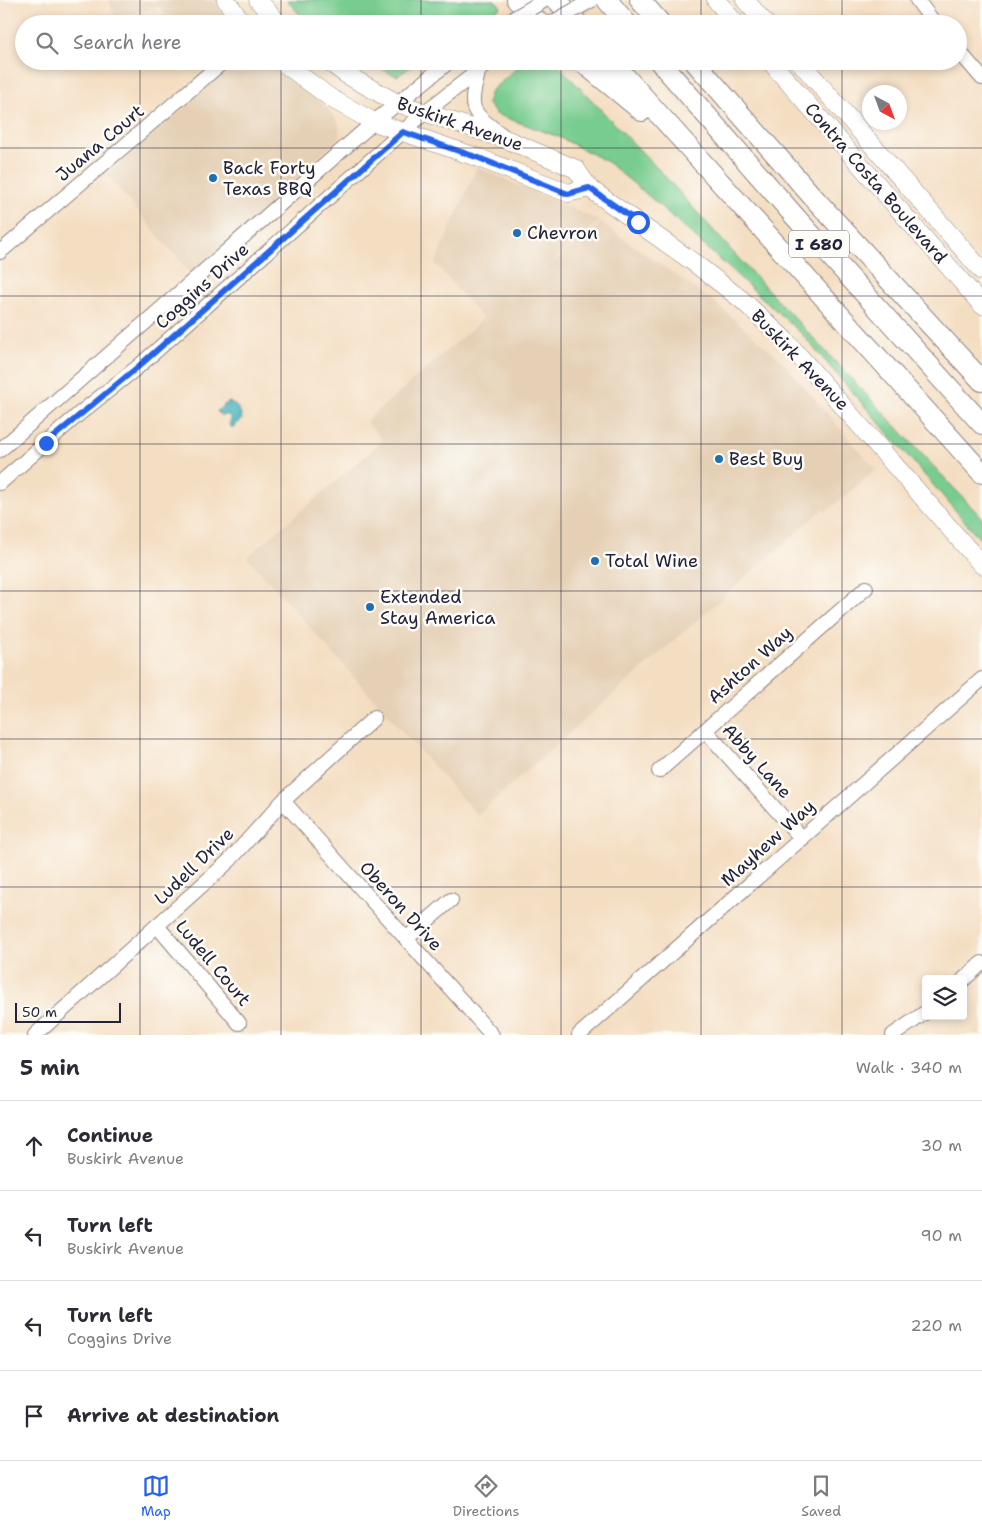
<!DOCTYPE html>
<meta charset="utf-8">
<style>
:root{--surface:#fff;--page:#f2f2f3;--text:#2b2b33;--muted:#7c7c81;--line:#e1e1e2;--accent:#2563eb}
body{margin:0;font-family:"Shantell Sans",sans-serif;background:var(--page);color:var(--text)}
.controls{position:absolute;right:15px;bottom:15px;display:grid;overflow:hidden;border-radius:5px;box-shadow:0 2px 8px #0003}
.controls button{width:45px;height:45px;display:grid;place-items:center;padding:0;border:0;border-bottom:1px solid var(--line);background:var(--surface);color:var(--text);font:25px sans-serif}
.compass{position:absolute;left:862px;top:85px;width:45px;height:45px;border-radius:50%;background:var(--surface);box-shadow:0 2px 8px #0003;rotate:139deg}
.scale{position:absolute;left:15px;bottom:12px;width:106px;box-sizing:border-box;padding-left:5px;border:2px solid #22223b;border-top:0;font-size:14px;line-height:18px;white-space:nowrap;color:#22223b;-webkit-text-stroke:4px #fdfcf7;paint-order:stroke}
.stop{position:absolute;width:15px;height:15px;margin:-11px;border:4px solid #2563eb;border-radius:50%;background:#fff}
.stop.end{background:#2563eb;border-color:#fff;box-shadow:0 1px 5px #0008}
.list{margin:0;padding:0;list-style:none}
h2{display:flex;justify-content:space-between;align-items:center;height:65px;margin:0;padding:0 20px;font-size:21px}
h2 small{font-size:16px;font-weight:400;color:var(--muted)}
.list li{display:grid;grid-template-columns:32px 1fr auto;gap:15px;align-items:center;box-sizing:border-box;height:90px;padding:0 20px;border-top:1px solid var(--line)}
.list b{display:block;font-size:19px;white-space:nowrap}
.list p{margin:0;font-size:16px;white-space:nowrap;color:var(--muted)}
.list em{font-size:16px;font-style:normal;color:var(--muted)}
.icon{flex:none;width:28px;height:28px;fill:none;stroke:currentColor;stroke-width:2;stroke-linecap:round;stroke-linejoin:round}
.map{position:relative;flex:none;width:982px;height:1035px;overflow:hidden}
.search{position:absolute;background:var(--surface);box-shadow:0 2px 8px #0003;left:15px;right:15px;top:15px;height:55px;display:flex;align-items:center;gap:12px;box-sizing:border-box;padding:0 18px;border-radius:28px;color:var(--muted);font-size:19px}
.sheet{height:425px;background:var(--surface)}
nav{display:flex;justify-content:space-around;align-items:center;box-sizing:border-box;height:70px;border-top:1px solid var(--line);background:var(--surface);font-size:14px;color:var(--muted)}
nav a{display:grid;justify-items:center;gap:2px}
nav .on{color:var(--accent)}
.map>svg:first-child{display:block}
.built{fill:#e5d0b5}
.green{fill:#78cc8f;stroke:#4d7765}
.water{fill:#44b3be;stroke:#336a7c}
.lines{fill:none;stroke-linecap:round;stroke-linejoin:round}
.minor-casing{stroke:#8b807e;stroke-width:16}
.major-casing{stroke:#8b807e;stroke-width:19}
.highway-casing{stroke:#8b807e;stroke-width:22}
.minor{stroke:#fff;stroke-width:14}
.major{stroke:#fff;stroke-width:18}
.highway{stroke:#fff;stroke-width:20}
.minor-bridge-casing{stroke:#8b807e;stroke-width:16;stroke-linecap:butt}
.minor-bridge{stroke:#fff;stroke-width:14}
.route{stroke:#2563eb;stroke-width:6}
.grid{fill:none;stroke:#22223b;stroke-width:1;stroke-opacity:0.55}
.poi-dot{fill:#1f6fb2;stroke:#fdfcf7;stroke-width:2}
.labels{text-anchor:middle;stroke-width:5;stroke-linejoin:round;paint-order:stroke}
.shield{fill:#fdfcf7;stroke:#646373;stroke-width:1}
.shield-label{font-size:16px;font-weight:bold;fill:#22223b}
.street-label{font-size:18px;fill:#22223b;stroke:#fdfcf7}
.poi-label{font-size:18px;fill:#22223b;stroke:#fdfcf7;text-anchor:start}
</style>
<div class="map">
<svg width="982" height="1035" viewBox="0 0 982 1035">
<rect width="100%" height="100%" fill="#fdfcf7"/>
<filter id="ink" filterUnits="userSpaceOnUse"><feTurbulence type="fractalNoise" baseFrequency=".02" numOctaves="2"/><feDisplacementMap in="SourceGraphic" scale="10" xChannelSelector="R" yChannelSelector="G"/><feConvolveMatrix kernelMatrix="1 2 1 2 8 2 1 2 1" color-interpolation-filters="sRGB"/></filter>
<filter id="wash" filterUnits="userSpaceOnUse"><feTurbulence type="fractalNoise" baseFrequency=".0096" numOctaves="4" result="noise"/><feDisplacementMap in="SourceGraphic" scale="20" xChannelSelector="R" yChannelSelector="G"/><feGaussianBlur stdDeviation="1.12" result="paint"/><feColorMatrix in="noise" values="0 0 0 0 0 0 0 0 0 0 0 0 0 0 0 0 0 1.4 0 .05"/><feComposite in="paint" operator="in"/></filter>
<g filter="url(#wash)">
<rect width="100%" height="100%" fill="#f4dec2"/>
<path class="built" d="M109,0H214L229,24H171L160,7L115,18Z
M197,61H265L286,74L326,107L339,124V138L194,278L107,175L213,82Z
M477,167L600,221L520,289L601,223L714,302L780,359L876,470L826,512L823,509L477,815L247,557L383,441L366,421L483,319L435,263Z"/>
<path class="green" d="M287,0H495L501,7L476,24H308Z
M363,61H420L397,76Z
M525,61H554L661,172L739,259L982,518V541L800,332L656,202L606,161L559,137L496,114L487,103L491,91Z"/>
<path class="water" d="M228,402C236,404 241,410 242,419L232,428L229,424L231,420L229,415H220L217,411Z"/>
</g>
<g filter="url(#ink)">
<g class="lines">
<g class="minor-casing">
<path id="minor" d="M917,0L935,24
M958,50L982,78
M479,69C469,109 468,110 502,135
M0,252L224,61
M0,450L374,122L450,61
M0,483L79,414L139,366L425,112L491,61
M705,730L802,839
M659,771L866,588
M283,801L492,1035
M158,927L239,1023
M406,939L451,900
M963,980L982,963
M35,1035L229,861L283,801L374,718
M579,1035L982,679
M893,1035L926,1012"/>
</g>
<g class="major-casing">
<path id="major" d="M226,0L243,24
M258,0L279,24
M716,0L736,24
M745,0L766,24
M281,61L332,99L374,122L479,158L568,193L589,188
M328,61L347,75L397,103L508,140L576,169L589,188L693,262L742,300L785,340L982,565
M770,61L982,305
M799,61L982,271"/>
</g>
<g class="highway-casing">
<path id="highway" d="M517,0L540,24
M557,0L578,24
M607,0L627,24
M640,0L661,24
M581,61L642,111
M611,61L982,473
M659,61L798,220L982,424
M694,61L812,196L982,381"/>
</g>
<use href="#minor" class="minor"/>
<use href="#major" class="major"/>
<use href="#highway" class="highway"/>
<g class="minor-bridge-casing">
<path id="minor-bridge" d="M511,20L545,0
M550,24L592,0"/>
</g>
<use href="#minor-bridge" class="minor-bridge"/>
</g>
</g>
<g class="lines" filter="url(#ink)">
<path class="route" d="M46,443L139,366L403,132L479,158L568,194L589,188L638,222"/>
</g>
<path class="grid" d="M140,0V24M281,0V24M421,0V24M561,0V24M701,0V24M842,0V24M140,61V1035M281,61V1035M421,61V1035M561,61V1035M701,61V1035M842,61V1035M0,148H982M0,296H982M0,444H982M0,591H982M0,739H982M0,887H982"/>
<g class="poi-dot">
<circle cx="213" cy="178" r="5"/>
<circle cx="517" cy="233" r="5"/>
<circle cx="719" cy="459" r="5"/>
<circle cx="595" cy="561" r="5"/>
<circle cx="370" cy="607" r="5"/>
</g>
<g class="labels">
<rect class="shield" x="789" y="230.5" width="60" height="27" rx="4"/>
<g class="shield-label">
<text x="819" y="250">I 680</text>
</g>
<g class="street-label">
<text transform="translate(460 124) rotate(19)" y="6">Buskirk Avenue</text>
<text transform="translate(100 143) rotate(-40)" y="6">Juana Court</text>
<text transform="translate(876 183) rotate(49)" y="6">Contra Costa Boulevard</text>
<text transform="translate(202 286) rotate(-42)" y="6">Coggins Drive</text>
<text transform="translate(800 360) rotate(46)" y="6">Buskirk Avenue</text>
<text transform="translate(750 665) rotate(-42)" y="6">Ashton Way</text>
<text transform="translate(757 761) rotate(48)" y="6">Abby Lane</text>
<text transform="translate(768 843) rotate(-42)" y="6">Mayhew Way</text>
<text transform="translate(194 866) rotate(-44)" y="6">Ludell Drive</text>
<text transform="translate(401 906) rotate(48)" y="6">Oberon Drive</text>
<text transform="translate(213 963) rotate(50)" y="6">Ludell Court</text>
</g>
<g class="poi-label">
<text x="223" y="174">Back Forty<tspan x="223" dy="21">Texas BBQ</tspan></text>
<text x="527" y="239">Chevron</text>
<text x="729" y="465">Best Buy</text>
<text x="605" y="567">Total Wine</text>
<text x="380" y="603">Extended<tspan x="380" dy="21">Stay America</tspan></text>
</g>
</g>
</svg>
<div class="controls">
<button><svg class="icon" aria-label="layers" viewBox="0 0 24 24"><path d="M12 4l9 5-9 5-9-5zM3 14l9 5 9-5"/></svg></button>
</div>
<svg class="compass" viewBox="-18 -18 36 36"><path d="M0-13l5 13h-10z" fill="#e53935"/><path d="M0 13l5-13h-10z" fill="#7c7c81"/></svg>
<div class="scale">50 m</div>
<div class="stop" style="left:638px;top:222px"></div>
<div class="stop end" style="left:46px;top:443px"></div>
<div class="search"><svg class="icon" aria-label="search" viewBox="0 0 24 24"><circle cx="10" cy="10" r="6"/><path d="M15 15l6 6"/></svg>Search here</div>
</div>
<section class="sheet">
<h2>5 min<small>Walk · 340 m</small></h2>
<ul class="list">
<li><svg class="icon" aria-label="ahead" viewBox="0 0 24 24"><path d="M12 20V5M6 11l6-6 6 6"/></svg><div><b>Continue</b><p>Buskirk Avenue</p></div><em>30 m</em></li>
<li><svg class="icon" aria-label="left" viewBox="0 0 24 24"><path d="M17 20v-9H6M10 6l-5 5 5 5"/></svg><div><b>Turn left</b><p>Buskirk Avenue</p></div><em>90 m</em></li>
<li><svg class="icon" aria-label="left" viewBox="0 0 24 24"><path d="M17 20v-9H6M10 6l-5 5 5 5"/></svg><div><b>Turn left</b><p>Coggins Drive</p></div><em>220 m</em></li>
<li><svg class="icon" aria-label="arrive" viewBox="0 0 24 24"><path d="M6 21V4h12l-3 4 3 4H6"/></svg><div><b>Arrive at destination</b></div></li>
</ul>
</section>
<nav>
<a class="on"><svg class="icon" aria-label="map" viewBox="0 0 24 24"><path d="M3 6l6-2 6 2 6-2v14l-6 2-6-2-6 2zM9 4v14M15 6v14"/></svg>Map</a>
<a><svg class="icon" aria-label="directions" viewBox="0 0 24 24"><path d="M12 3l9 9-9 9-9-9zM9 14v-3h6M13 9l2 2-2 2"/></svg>Directions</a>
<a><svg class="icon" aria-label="saved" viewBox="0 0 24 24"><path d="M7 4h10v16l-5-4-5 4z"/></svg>Saved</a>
</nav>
